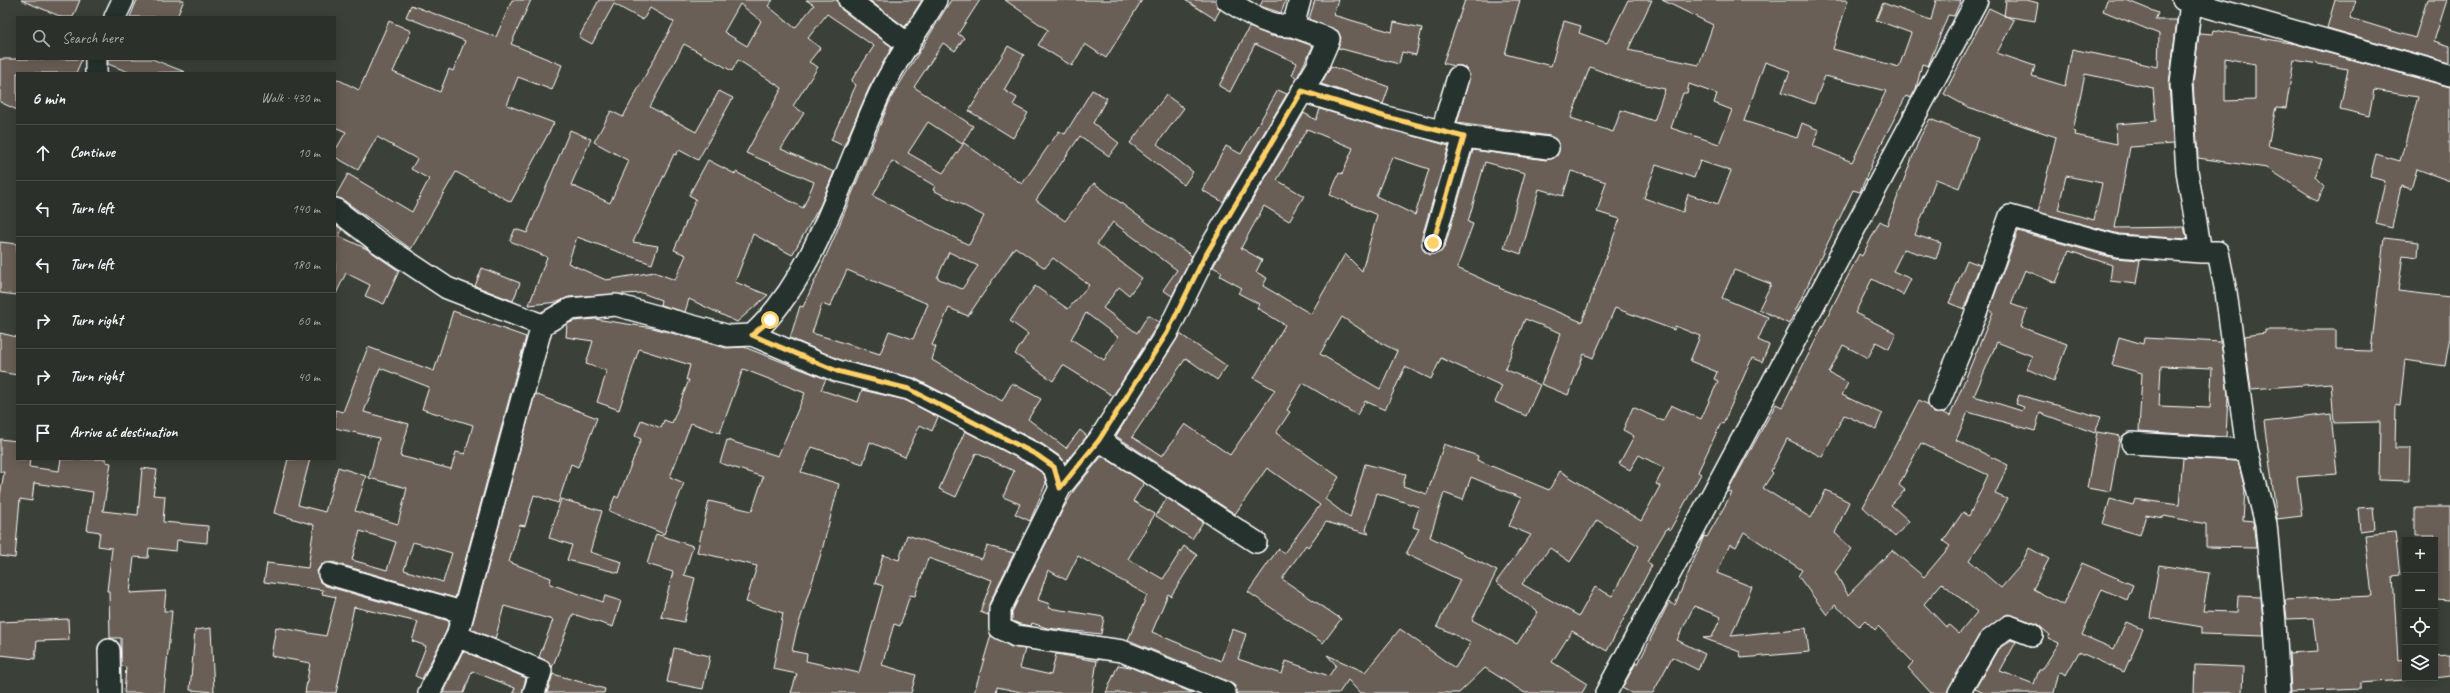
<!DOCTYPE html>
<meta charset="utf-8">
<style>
:root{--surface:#2c302b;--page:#383c37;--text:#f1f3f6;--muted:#a6a9a9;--line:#484b47}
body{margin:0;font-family:Caveat,sans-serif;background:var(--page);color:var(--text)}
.controls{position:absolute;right:12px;bottom:12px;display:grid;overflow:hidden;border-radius:0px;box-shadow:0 2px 10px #0003}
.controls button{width:36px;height:36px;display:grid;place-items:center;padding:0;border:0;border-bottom:1px solid var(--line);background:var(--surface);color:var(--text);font:20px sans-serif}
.stop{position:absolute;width:12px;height:12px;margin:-9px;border:3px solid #ffd166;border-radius:50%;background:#fff}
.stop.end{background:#ffd166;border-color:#fff;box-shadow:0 1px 4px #0008}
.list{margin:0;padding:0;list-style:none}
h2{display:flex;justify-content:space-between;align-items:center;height:52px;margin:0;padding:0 16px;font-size:17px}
h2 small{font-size:13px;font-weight:400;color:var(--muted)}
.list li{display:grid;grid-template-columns:26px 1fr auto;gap:12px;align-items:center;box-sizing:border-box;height:56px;padding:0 16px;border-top:1px solid var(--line)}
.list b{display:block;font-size:15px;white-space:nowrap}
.list em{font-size:13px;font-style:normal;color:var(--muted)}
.icon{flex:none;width:22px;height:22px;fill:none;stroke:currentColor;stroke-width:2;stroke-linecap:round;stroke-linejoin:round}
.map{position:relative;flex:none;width:2450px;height:693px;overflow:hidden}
.search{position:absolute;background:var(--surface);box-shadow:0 2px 10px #0003;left:16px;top:16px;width:320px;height:44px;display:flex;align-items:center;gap:10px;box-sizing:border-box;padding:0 14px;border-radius:0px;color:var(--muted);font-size:15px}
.panel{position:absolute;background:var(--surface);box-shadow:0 2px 10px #0003;left:16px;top:72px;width:320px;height:388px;border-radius:0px}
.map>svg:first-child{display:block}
.building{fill:#6b5f56;stroke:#fff;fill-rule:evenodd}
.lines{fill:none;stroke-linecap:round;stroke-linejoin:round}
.minor-casing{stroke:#fff;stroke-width:24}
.minor{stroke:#26332d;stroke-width:21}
.route{stroke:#ffd166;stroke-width:5}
</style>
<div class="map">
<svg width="2450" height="693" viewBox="0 0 2450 693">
<rect width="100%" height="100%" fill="#3b4039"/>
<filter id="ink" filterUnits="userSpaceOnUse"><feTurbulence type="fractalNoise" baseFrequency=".025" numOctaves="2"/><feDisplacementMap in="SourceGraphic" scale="8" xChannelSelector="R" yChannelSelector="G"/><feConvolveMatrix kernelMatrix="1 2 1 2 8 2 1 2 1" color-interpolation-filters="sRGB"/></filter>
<g filter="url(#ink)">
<path class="building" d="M21,0H80L73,17H62Z
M137,0H184L177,17H130Z
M512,0H531L511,44L562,65L552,90L518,77L507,105L554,123L511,202L456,172L411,249L342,199L335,197L348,174L412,212L429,179L411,169L417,159L377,137L358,170L335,157V151L346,132L335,127V78L359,90L389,21L411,31L393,72L440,92L449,69L453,71L465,41L406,17L411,5L496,37Z
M599,0H773L768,6L795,28L814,5L806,0H837L842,10L892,47L869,88L844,146L831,140L856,85L851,81L874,46L827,14L808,38L820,48L809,62L818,67L793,106L804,113L781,149L834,172L820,206L792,255L753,234L735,282L768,295L737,322L689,299L685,312L660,305L661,300L642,293L569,297L558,302L529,305L547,257L510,241L515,229L527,233L570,130L591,139L571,185L610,203L629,161L594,142L611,111L623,117L674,22L650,8L643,20L614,4L592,44L579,37ZM740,4L761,21L747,46L724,32ZM684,44L732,71L738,60L782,88L746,153L814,182L803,208L736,172L735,174L708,160L689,195L696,199L674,250L686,255L675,280L654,272L606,280L568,263L577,237L652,264L658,246L633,242L674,154L676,155L679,150L698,160L733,98L719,91L696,132L650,107Z
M869,0H922L905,27Z
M951,0H980L958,34L964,38L955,51L943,43L914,87L973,126L962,144L928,122L908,153L943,173L964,143L1022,184L1059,131L1065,134L1092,90L1107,98L1093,123L1119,143L1109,156L1080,136L1036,200L1065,221L1094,183L1192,256L1172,296L1163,290L1177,270L1113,222L1097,244L1142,278L1129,295L1119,287L1103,308L1137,333L1148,315L1159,322L1113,396L1063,365L1053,381L1015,354L1028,334L1010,321L1035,286L1068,309L1089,285L1053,258L1045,268L1015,247L968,316L949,308L932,345L936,347L932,360L1002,401L1012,383L1041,399L1028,419L1066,448L1080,430L1087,436L1065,463L1061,457L1042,444L914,378L841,360L790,338L800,306L803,307L834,238L891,98ZM892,161L935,186L933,190L984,216L969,245L873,196ZM949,252L978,266L962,289L937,278ZM847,270L928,304L913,339L889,331L880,354L812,333L822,304L830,307ZM1086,313L1118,337L1104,360L1071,339Z
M1005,0H1142L1106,58L1085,44L1072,66L1038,45L1048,30Z
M1185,0H1215L1220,10L1215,19Z
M1263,0H1286L1281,13L1260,6Z
M1315,0H1338L1333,15L1392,32L1394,22L1422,28L1416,55L1402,52L1399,64L1338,48L1341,38L1338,31L1309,19Z
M1465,0H1520L1505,54L1551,66L1564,21L1581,26L1579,33L1607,43L1628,0H1652L1628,50L1699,65L1713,25L1662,0H1848L1833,49L1899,67L1911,33L1876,20L1883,3L1931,20L1936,0H1961L1954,16L1948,15L1928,66L1922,64L1916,89L1911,98L1906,96L1875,156L1860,192L1853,190L1789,324L1759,309L1771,284L1734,270L1722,298L1768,317L1758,340L1769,345L1762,362L1752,358L1723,424L1721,423L1698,472L1701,474L1670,530L1667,528L1647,562L1652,565L1607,651L1572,631L1552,662L1587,684L1582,693H1525L1485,668L1459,693H1360L1348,680L1339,693H1237L1235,686L1230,682L1128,640L1147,595L1078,556L1066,580L1048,570L1038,600L1050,604L1049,608L1104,617L1101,634L1047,628L1032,623L1031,626L1020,624L1012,621V612L1063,509L1075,489L1102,456L1144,483L1133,501L1155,514L1128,559L1163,579L1184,546L1197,555L1171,596L1168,594L1152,632L1221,661L1232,629L1246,634L1238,659L1282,674L1286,661L1329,676L1336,665L1327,655L1365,672L1400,629L1455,668L1471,643L1437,626L1460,580L1406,554L1419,529L1413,527L1419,507L1377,493L1366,530L1369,534L1326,522L1308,547L1306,545L1282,579L1341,619L1323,643L1248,592L1278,549L1284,553L1320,505L1267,468L1235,514L1116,436L1180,334L1227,366L1217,380L1186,358L1132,437L1162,456L1185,424L1230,455L1275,390L1254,378L1285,325L1257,308L1259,304L1238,293L1242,288L1220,276L1222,272L1213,267L1304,113L1316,120L1320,109L1449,146L1421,240L1424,251L1430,255L1441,252L1445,246L1473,150L1546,160L1557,156L1559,144L1550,136L1457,123L1470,75L1462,66H1453L1443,63ZM1765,62L1790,71L1782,92L1814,104L1825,76L1886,91L1852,162L1813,146L1819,130L1802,123L1797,138L1744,121ZM1590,67L1627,81L1665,89L1654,121L1621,110L1613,132L1571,118ZM1689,84L1717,94L1714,103L1732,110L1719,144L1671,128L1683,93H1687ZM1307,129L1353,148L1342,174L1339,173L1330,195L1377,215L1362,271L1345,254L1311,314L1263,286L1267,278L1256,272L1262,260L1241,248L1264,206L1289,221L1304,196L1277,180ZM1392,157L1429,169L1415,215L1376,196ZM1700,161L1731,171L1718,204L1688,194L1683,212L1644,198L1656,165L1694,178ZM1485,162L1525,173L1504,248L1521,254L1539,189L1563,196L1571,171L1606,182L1597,212L1620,219L1582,322L1499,288L1500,287L1457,268L1473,224L1468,222ZM1615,308L1674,330L1675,326L1700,336L1690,361L1717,372L1714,379L1718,381L1701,419L1671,405L1663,421L1633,407L1623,430L1634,436L1619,464L1630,470L1639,455L1664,468L1656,484L1660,486L1641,521L1560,471L1549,490L1477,460L1478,456L1444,444L1427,494L1403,486L1406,474L1365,464L1350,518L1325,499L1339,477L1276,433L1290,412L1287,410L1303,383L1357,415L1365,401L1385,410L1405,367L1431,379L1441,358L1502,386L1495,402L1526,416L1540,385L1505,369L1525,319L1561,333L1541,384L1568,395L1584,354L1593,358ZM1342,317L1383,344L1397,351L1380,389L1320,354ZM1471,477L1521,498L1509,526L1531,535L1496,582L1538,612L1517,644L1472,620L1497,571L1430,537L1444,493L1463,500ZM1597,520L1639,546L1612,596L1595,587L1579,616L1522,584L1550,548L1570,562Z
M2006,0H2027L2038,3L2035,21L2004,16Z
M2107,0H2126L2158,13L2155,20H2177L2169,84L2173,144L2130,147L2115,228L2184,227L2187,239L2119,234L2038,212L2056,137L1968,107L1944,94L1989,8L2014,20L1997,53L2035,66L2032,76L2065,86L2072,49L2158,67L2159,34L2103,11ZM2085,74L2153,88L2156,121L2116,124L2117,144L2075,135L2076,132L2073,131ZM2066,176L2102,183L2094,220L2058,210Z
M2335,0H2356L2350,18L2415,38L2427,0H2447L2434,41L2450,46V63L2327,28Z
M1249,27L1271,36L1291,38L1313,46L1297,78L1292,75L1297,63L1255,44L1230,92L1219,86Z
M2214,30L2296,44L2450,87V181L2417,169L2411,189L2401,186L2392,228L2376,224L2385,181L2370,177L2376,154L2400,161L2418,97L2374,90L2369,116L2340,109L2348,69L2294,60L2286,108L2276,107L2268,146L2322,159L2315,177L2324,186L2318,201L2267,168L2198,158L2193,83L2199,33L2213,34ZM2225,58L2255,64V100L2225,101Z
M1008,46L1024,55L1004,90L1017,98L1013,105L1028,113L1013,138L969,111Z
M0,59H82L76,73H17V110L0,102Z
M108,59H152L185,72L131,73L108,64Z
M1331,66L1389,87L1383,104L1321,84Z
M1278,90L1287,94L1223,202L1202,190L1226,146L1241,154Z
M1166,95L1184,108L1157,144L1193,172L1184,185L1130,143Z
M1930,119L1978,138L1959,188L1936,179L1915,235L1941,243L1936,259L1904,249L1893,271L1911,279L1903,295L1872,279L1855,313L1896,333L1889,349L1876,342L1868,358L1843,345L1829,373L1848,383L1842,395L1882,414L1876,429L1844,415L1822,457L1787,439L1771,471L1773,473L1763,488L1811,518L1826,490L1849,502L1835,533L1852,549L1835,572L1848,595L1892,550L1924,577L1950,546L1943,541L1963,512L1969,516L1988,475L1921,443L1899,485L1905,490L1891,505L1909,521L1895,537L1863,507L1919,400L1927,404L1934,413H1944L1950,416L1993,312L1989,310L2018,231L2114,258L2140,260L2136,284L2110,281L2112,265L2069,251L2056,283L2025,270L2011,304L2027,310L2021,327L2067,344L2054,381L2027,369L2032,356L1997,342L1974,396L2022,411L2024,407L2016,404L2019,395L2101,417L2095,433L2040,413L2035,431L1968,412L1956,440L2008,465L1995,494L2007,499L1998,518L1969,560L2001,588L2020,566L2029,548L2049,559L2033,589L2063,605L2082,563L2133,585L2127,600L2102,589L2082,635L2114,649L2126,622L2143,629L2124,672L2079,652L2066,675L2059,671L2054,693H1984L1975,689L1998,649L2011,640L2016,642L2000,671L2034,684L2039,670H2042L2059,643L2048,638L2050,635L2037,624L2008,614L1979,635L1947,693H1931L1908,668L1913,662L1878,626L1875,630L1865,620L1859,626L1835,605L1827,615L1798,576L1802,570L1744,532L1736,547L1730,544L1717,573L1752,587L1731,636L1806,628L1809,652L1741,658L1740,652L1703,638L1712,637L1721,617L1694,606L1677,640L1705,654L1698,670L1672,657L1653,693H1631L1622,688L1636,663L1638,664L1669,602L1675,605L1704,536L1707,537L1732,493L1728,491L1776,404L1782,407L1859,254L1862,256L1880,221L1887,225L1920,137ZM1942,583L1977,612L1959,634L1949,625L1946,627L1924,604Z
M335,224L342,230L339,236L367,249L399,271L384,304L365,296L370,285L346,273L335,296Z
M2384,238L2419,242L2418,257L2403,255L2398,291L2450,297V336L2445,366L2405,360L2400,405L2396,404L2395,448H2410L2409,481L2379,480L2380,422L2334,423L2331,383L2251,389L2244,336L2265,333V330H2336V350L2371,351Z
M0,242L17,244V295L0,293Z
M1967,260L1980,265L1964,309L1949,303Z
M482,268L520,283L513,301L475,286Z
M453,311L526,337L455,598L332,562L321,565L317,571L320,582L326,586L449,621L446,632L422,679L415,676L426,646L412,641L418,622L354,607L336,693H305L310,663L271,656L276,627L326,636L336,597L322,594L323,590L264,582L267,563L308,568L314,525L274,513L288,459H310L298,505L325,512L338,467L366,476L355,511L398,524L407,488L369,478L379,438L335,428V410L343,412L368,347L434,371ZM380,368L429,387L422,409L473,425L465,454L456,452L451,469L400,456L409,424L364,412ZM360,531L396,542L387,570L352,560ZM413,542L452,553L443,582L404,570Z
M595,319L653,328L726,348L744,347L826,379L821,390L858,402L862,390L905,400L938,417L932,431L920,425L905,457L870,442L863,464L812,447L801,472L839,484L821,554L796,633L792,651L807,654L806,661L859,673L883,586L875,583L883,555L899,560L907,535L982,559L987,546L1014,553L989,604L988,615L980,612L992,580L928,558L915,596L910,595L900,626L894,624L882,665L916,675L911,693H791L797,674L773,669L783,613L746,602L757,566L697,552L709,501L752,511L763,477L720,463L727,440L778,456L805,393L743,369L720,433L691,423L670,477L684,483L664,534L609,511L615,496L618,498L641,439L635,436L641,420L661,428L664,420L672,423L689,380H686L690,365L639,349L619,410L597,402L607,371L586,364L593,341L566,337L567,324L574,321Z
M0,333L17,337V375L0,372Z
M2119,337L2143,344L2144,338L2221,342L2228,395L2226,437L2139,431L2142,373L2112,365ZM2161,366L2212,368L2210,408L2159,406Z
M535,394L597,418L578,467L571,464L558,503L534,495L525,526L520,525L509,562L551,578L550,584L603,602L605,596L621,601L613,627L573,614L552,668L550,663L539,657L553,620L504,606L495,639L471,629Z
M2331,414L2337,474L2297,477L2302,516L2277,519L2264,422Z
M965,431L1031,465L1044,474L1046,483L1030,521L1015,514L1020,504L1003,497L1014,471L976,453L956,497L939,489Z
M2097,432L2120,436L2110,492L2087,488Z
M0,439L17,441V459H30L29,467L59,471L61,459H106V462L111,463L103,511L138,515L142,468L157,470L153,495L165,496L163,522L208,526L207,543L177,540L176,551L149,548L148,558L134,557L130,593L166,591L164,611H172L164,693H124L126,667L121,666V638H110L109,591H107L112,548L98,546L100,532L87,530L93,492L34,483L32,501L20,499L15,558L0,556V497L4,472H0Z
M2183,458L2238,461L2245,490L2243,520L2253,521L2256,548L2206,547V524L2164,516L2163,518L2146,515L2140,535L2103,524L2110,499L2133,505L2135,499L2179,505Z
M1167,498L1203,522L1192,539L1156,516Z
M561,499L602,511L590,552L622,562L619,573L567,560L572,545L549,538Z
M2373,507L2375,529L2360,531L2358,508Z
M2415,507H2450V600L2435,599V536H2415Z
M2395,532L2400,575L2393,576L2398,660L2405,659V680L2360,683V689L2291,692L2289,653L2317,651L2313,618L2287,619L2285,600L2372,596L2365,535Z
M656,534L693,546L684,575L695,578L684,622L661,617L673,572L647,564Z
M2159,565L2209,573L2203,611L2237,612L2238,596L2261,597L2264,636L2202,634V627L2150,618Z
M68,619L69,640L37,641L35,659L0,655V622Z
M211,628L214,692L190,690L195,630Z
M991,635L1011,647L1025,649L1020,668L1051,675L1056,654L1097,661L1092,693H1025L997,687L996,693H974Z
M674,648L710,656L703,689L667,682Z
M463,651L526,678L522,693H513L515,688L472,671L464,693H443Z
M2450,656V676L2435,678V657Z
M1118,665L1130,667L1193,693H1106Z
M2195,665L2243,667L2242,693H2194Z
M553,674L605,689L604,693H547Z"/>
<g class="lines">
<g class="minor-casing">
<path id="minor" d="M849,0L909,45
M1227,0C1248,13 1267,27 1293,26L1300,0
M2183,0L2450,75
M115,17L123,0
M96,73V59
M1302,91L1386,117L1464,137L1548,148
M1442,131L1458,77
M335,209L378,242L447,288L542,325
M1433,243L1464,137
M752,335L837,371L909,389L1037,455L1054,467L1060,488L1000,609V628L1016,636L1122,651L1225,693
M1939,402L1974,318L2010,216L2117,246L2201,252
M1099,440L1256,542
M2132,443L2247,450L2226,292L2218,252H2201L2187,171L2181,83L2191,2
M2247,450L2266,524L2275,623L2279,693
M1060,488L1099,440L1167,333L1204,258L1317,67L1329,39L1293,26
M329,574L462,612
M457,636L541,671L534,693
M109,650L110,693
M429,693L457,636L542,325L570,309L616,305L729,336L752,335C817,276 843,171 880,93C895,61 918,31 936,0
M1606,693L1977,0
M1959,693L1989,641L2009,626L2032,635"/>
</g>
<use href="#minor" class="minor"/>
</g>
</g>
<g class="lines" filter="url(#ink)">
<path class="route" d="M770,320L752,335L837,371L909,389L1037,455L1054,467L1060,488L1099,440L1167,333L1204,258L1302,91L1386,117L1464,137L1433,243"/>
</g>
</svg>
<div class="controls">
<button>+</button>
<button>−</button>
<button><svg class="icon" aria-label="locate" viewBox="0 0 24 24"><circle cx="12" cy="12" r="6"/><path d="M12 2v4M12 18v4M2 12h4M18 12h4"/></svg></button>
<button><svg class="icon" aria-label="layers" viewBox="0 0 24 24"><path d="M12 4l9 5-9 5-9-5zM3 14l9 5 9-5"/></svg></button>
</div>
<div class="stop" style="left:770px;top:320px"></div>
<div class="stop end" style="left:1433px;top:243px"></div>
<div class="search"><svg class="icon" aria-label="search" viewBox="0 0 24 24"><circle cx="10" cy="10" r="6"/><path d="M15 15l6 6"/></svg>Search here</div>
<section class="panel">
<h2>6 min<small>Walk · 430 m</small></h2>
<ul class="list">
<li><svg class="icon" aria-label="ahead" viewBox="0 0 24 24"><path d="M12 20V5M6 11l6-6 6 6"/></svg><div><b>Continue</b></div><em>10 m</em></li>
<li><svg class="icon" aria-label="left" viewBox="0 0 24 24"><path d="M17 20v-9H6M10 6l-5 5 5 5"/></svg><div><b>Turn left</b></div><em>140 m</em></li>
<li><svg class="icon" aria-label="left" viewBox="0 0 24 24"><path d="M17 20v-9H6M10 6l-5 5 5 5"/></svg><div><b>Turn left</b></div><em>180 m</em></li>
<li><svg class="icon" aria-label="right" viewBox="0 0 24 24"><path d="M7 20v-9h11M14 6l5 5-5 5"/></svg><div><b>Turn right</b></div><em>60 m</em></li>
<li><svg class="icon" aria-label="right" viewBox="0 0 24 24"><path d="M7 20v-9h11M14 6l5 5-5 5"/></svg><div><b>Turn right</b></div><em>40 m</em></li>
<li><svg class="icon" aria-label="arrive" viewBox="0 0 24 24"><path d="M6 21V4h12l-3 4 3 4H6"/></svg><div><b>Arrive at destination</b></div></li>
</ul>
</section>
</div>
